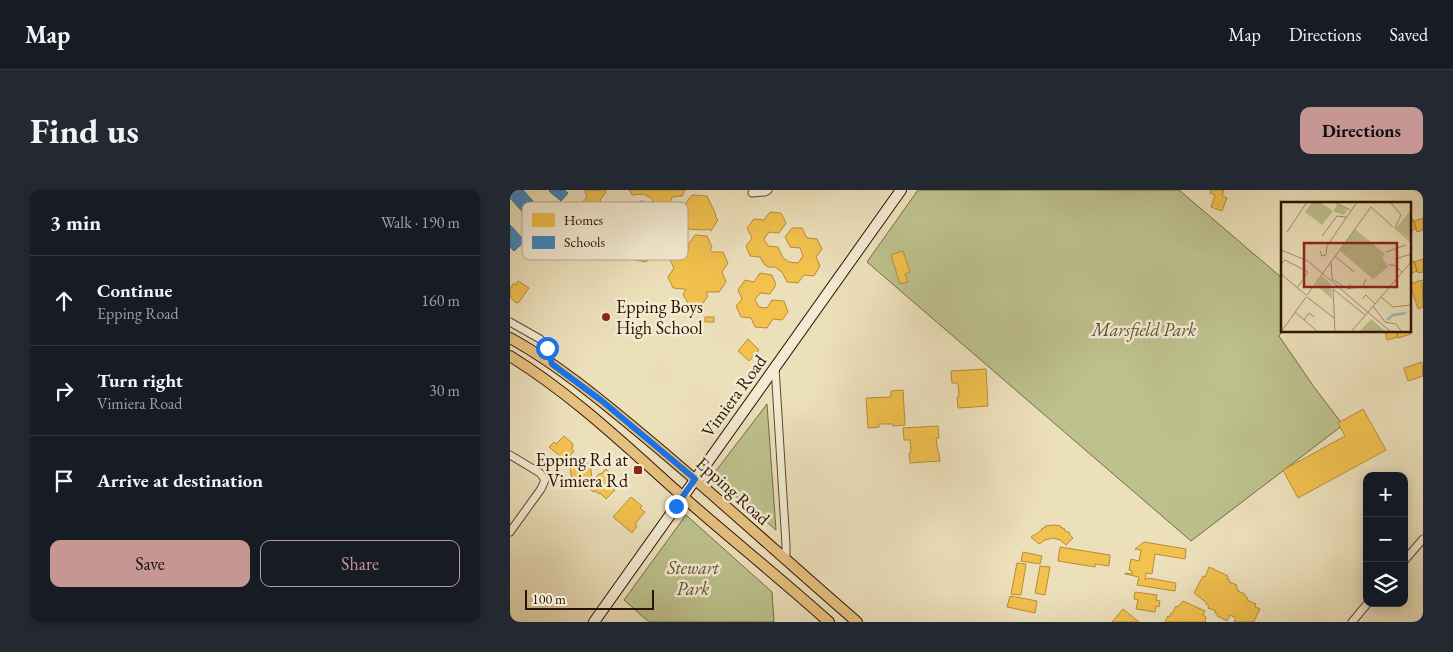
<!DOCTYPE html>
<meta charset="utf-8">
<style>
:root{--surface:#171b24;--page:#242831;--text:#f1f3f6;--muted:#9ea1a6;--line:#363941;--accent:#c59692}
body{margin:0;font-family:"EB Garamond",serif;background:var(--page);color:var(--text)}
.controls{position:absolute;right:15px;bottom:15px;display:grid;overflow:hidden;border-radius:10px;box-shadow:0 2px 12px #0003}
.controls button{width:45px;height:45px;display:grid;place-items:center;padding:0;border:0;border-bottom:1px solid var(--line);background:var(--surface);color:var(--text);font:25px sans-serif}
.scale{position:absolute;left:15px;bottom:12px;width:129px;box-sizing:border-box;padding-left:5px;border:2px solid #2d1200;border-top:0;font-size:14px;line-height:18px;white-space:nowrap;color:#2d1200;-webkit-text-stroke:4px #f3ebd3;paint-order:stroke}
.stop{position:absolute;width:15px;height:15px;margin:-11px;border:4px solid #1a73e8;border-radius:50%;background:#fff}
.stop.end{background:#1a73e8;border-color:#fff;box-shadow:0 1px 5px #0008}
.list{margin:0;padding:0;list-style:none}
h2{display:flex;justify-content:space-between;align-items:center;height:65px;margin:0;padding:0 20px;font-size:21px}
h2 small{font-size:16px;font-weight:400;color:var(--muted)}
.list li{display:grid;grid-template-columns:32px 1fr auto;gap:15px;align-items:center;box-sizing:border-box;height:90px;padding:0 20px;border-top:1px solid var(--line)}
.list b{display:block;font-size:19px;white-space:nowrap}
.list p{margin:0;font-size:16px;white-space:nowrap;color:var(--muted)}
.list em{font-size:16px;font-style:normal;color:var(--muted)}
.actions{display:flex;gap:10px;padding:15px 20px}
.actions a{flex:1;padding:11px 0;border:1px solid var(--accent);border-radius:10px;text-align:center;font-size:18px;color:var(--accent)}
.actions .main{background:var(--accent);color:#111}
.icon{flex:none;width:28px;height:28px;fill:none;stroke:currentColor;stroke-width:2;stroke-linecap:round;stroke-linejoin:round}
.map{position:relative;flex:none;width:913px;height:432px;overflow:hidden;border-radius:10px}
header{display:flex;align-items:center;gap:30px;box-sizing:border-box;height:70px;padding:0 25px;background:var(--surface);border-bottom:1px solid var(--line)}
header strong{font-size:24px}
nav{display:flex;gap:28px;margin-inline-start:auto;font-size:18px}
.intro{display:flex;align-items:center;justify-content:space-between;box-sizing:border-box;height:120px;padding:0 30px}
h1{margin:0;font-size:35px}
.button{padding:12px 22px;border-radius:10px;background:var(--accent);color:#111;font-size:18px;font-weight:700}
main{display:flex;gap:30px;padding:0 30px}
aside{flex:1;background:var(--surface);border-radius:10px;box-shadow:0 2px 12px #0003}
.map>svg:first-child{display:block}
.green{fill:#bdc18c;stroke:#756a46}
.homes{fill:#f2c14e;stroke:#b78c37}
.schools{fill:#3f88c5;stroke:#3a658a}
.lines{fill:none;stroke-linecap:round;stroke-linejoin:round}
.street-casing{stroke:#5d462f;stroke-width:9}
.secondary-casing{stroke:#2d1200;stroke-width:12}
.primary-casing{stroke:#2d1200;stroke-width:12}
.street{stroke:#f3ebd3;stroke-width:7}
.secondary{stroke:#f3ebd3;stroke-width:10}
.primary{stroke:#e6c07e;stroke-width:10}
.route{stroke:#1a73e8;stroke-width:6}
.poi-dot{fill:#8f2418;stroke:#f3ebd3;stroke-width:2}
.labels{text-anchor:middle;stroke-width:5;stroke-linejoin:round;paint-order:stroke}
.poi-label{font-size:18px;fill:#2d1200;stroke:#f3ebd3;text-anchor:start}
.park-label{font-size:18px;font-style:italic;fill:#5f4f31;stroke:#f3ebd3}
.street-label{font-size:18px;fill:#2d1200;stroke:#f3ebd3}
.inset-river{fill:none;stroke:#9fbabc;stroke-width:2.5}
.inset-road{fill:none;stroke:#a08e70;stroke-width:1}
.view{fill:#8f2418;fill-opacity:0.15;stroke:#8f2418;stroke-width:2.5}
.inset-edge{fill:none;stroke:#2d1200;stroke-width:2.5}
.key{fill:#f3ebd3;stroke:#b8aa94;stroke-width:1}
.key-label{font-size:14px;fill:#2d1200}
</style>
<header>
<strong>Map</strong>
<nav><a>Map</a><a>Directions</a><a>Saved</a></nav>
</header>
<div class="intro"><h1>Find us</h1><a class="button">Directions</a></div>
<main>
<aside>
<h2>3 min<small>Walk · 190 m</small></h2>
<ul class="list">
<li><svg class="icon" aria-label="ahead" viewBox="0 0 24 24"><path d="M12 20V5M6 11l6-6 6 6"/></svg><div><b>Continue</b><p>Epping Road</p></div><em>160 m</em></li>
<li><svg class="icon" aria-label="right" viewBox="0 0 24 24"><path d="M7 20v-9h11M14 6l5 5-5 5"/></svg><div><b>Turn right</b><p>Vimiera Road</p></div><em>30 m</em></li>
<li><svg class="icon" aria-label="arrive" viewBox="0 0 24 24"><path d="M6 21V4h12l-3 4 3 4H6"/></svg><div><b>Arrive at destination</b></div></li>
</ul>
<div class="actions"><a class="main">Save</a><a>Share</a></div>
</aside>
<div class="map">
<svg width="913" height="432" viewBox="0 0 913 432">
<rect width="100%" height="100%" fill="#ece0bb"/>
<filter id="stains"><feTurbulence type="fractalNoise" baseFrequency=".004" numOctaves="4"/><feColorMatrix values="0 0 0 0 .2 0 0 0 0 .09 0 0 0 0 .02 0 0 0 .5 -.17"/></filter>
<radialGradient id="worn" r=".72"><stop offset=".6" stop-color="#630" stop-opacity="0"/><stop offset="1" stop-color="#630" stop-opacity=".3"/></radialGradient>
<path class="green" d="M408,0H669L772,88V141L769,146L804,197L833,235L681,351L357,72Z
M257,214L266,340L202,286Z
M176,325L262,402L264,432H139L114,410Z"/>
<path class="homes" d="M75,0H95L96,2L90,10L93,18L101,20L108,12L119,14L123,25L115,34L105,32L99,39L88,37L84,28L74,26L71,14L77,7Z
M119,0H175L172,6L162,7L159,16L146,17L141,8L133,4L122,5Z
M701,0H714L712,6L717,8L712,21L701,17L705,5L700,3Z
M182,5L197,6L206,25L205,26L207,28L206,29L208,30L201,41L199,39L195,40L177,39L169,22Z
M126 17a6 6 0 1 1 12 0a6 6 0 1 1-12 0Z
M260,22L271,23L276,33L269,43L259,42L254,49L258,56L268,57L273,68L279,72L288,73L293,66L290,58L280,57L275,47L282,38H292L297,48L307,49L312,59L306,67L310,76L304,86L294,85L288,93L277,92L272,82L265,77H258L254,74L250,67L240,66L236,56L242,48L237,38L244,29L254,30Z
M148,28L160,30L163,40L157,48L160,58L152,66L142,65L136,72L125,70L122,60L111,58L107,49L116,39L127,41L131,50L139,53L144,46L140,36Z
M913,28V40L907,42L904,31Z
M903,29L906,39L899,41V30Z
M185,45L197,46L202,57L200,60L202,62H213L218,73L212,82L216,92L209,102H196L198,106L191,116L179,115L173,104L176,100L174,99L163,98L158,87L164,78L159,68L167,59H178L179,58L178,55Z
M393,61L400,82L395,84L398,92L390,94L381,65Z
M913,69V82L908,83L904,72Z
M904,71L907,81L899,84V72Z
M250,83L262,85L266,95L260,104L250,103L245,110L249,117L257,118L262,110L274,111L278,122L272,130L263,129L257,138L245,137L241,128L231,127L226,116L232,109L228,100L235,90L244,92Z
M912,90L913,117L908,119L900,94Z
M8,91L19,98L9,112L6,113L0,107V98L4,93L6,95Z
M195,127H204V132H195Z
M899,138L901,144L888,148L886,141H899Z
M875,141H886L888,147L877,150Z
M238,149L249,160L239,171L228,161Z
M912,172L913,186L898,191L894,178Z
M476,179L478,216L448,218L447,207H449L448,193H442L441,181Z
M393,200L395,235L383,236V234H369V237L358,238L356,208L381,207V201Z
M853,219L876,260L788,308L773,280L835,246L828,233Z
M428,236L429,248H426L428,263H429L430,271L400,273L399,263H401L400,250H394L393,238Z
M54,246L62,253L63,257L61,258L64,261L56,271L39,257L44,252L46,254Z
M75,272V274H80L82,288L78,292L62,293L60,277L67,276V273Z
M96,279L103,286L100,288L102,292L100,294L105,300L96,309L90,303L89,304L85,301L83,302L77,296L90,283L91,284Z
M121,307L132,316L130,318L135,322L125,334L127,336L122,343L103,327Z
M544,335L551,336L550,337L555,339L554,340L560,343L559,344L563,348L556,355L550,350L543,348L535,350L529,354L521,347L532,340L531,339L536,337L535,336Z
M634,352L676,359L675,369L645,364L642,384L636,383L635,390L638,388L666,393L665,401L627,395L629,387L615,384V383L622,384V381L619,380L621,369L629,371L631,360L625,359Z
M550,357L600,365L599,376L585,374V377L548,371Z
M513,362L532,366L530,374L511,371Z
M507,373L516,374L511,405L501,404Z
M530,376L540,377L535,405L525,403Z
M699,377L718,386L717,389L720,390L719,392L727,395L726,398L728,399V401L735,404V406L738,408L737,410L746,414L745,417L750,419L744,431L745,432H724L726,428L720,425L717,431L707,426L708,424L705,423L706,421L698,418L699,416L696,414L697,413L684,403L693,386L695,387Z
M625,402L647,405L646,410L650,411L649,417L646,416L645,422L626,419L628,410L624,409Z
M500,406L527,411L525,423L497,417Z
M673,411L695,421L693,425L696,427L695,430L696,432H655L658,426L660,427L661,423L662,424L666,416L668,417Z
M613,419L629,432H602Z"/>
<path class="schools" d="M0,0H13L29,18L18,28L0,8Z
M41,0H54L58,3L51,11L39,1Z
M0,35L15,51L4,61L0,57Z"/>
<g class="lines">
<g class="street-casing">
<path id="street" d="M242,3L255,2L258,0
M0,132L30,149L37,158L41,174
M265,177L276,355V370
M0,265L30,283L35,290L31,299L0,342
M894,371L913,349
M842,432L858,413"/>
</g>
<g class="secondary-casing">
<path id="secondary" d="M84,432L391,0"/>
</g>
<g class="primary-casing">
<path id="primary" d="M0,148C47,174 88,208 129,242C203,303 274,369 347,432
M0,166C63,205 116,256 171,305C220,348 271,389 319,432"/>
</g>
<use href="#street" class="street"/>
<use href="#secondary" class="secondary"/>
<use href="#primary" class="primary"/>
</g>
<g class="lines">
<path class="route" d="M37,158L42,174L92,211L185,289L166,316"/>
</g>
<g class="poi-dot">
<circle cx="96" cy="127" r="5"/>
<rect x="123" y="275" width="10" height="10" rx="2.5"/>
</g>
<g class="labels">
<g class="poi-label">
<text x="106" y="123">Epping Boys<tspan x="106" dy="21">High School</tspan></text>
<text x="118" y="276" text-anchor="end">Epping Rd at<tspan x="118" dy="21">Vimiera Rd</tspan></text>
</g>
<g class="park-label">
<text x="634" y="146">Marsfield Park</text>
<text x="183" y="384">Stewart<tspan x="183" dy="21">Park</tspan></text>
</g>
<g class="street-label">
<text transform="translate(224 206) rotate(-54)" y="6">Vimiera Road</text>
<text transform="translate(223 301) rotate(42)" y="6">Epping Road</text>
</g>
</g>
<g transform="translate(771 12)">
<rect width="130" height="130" fill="#ece0bb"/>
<path d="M31,0H39L52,9L57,2L66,8L63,13L52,9L41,23L24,10ZM130,8V38L115,26ZM74,27L104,52L101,56L107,65L92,77L59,49ZM41,74L50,82L51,97L35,83ZM90,117L105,130H78Z" fill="#bdc18c"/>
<path class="inset-river" d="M106,118L112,113L125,111"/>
<path class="inset-road" d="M53,0L69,8M110,1L120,13L114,26M90,5L112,25M114,26L130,40M6,30L26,0M41,34L56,14L65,15M0,48L27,59L110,130M39,49L41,54L45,53L46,44L76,0M105,50L125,43M54,54L73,70M114,57L130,52M50,60L51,77M0,62L4,58L27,70L16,86M107,63H113L121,70M0,72L25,93M51,77L65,86L70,82M66,87L82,84L85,77M26,93L90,5M26,95L53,116M100,95L112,105L130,103M81,97L85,93L94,102M92,104L104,120L115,122L121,130M14,110L37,130M23,118L28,111L33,115M0,130L25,95M54,130L52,87L84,113M70,130L130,60"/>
<path class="view" d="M23,41H116V85H23Z"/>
<rect width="130" height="130" class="inset-edge"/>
</g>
<rect x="12" y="12" width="166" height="58" rx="8" class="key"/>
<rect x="22" y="23" width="23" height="14" fill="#f2c14e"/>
<rect x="22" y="46" width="23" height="13" fill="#3f88c5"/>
<g class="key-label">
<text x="54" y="35">Homes</text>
<text x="54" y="57">Schools</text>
</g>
<rect width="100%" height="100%" filter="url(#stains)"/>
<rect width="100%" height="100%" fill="url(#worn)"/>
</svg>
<div class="controls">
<button>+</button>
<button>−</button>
<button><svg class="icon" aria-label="layers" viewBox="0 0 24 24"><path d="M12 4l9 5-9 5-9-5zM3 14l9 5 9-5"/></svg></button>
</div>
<div class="scale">100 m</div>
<div class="stop" style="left:37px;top:158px"></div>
<div class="stop end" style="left:166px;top:316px"></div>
</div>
</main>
